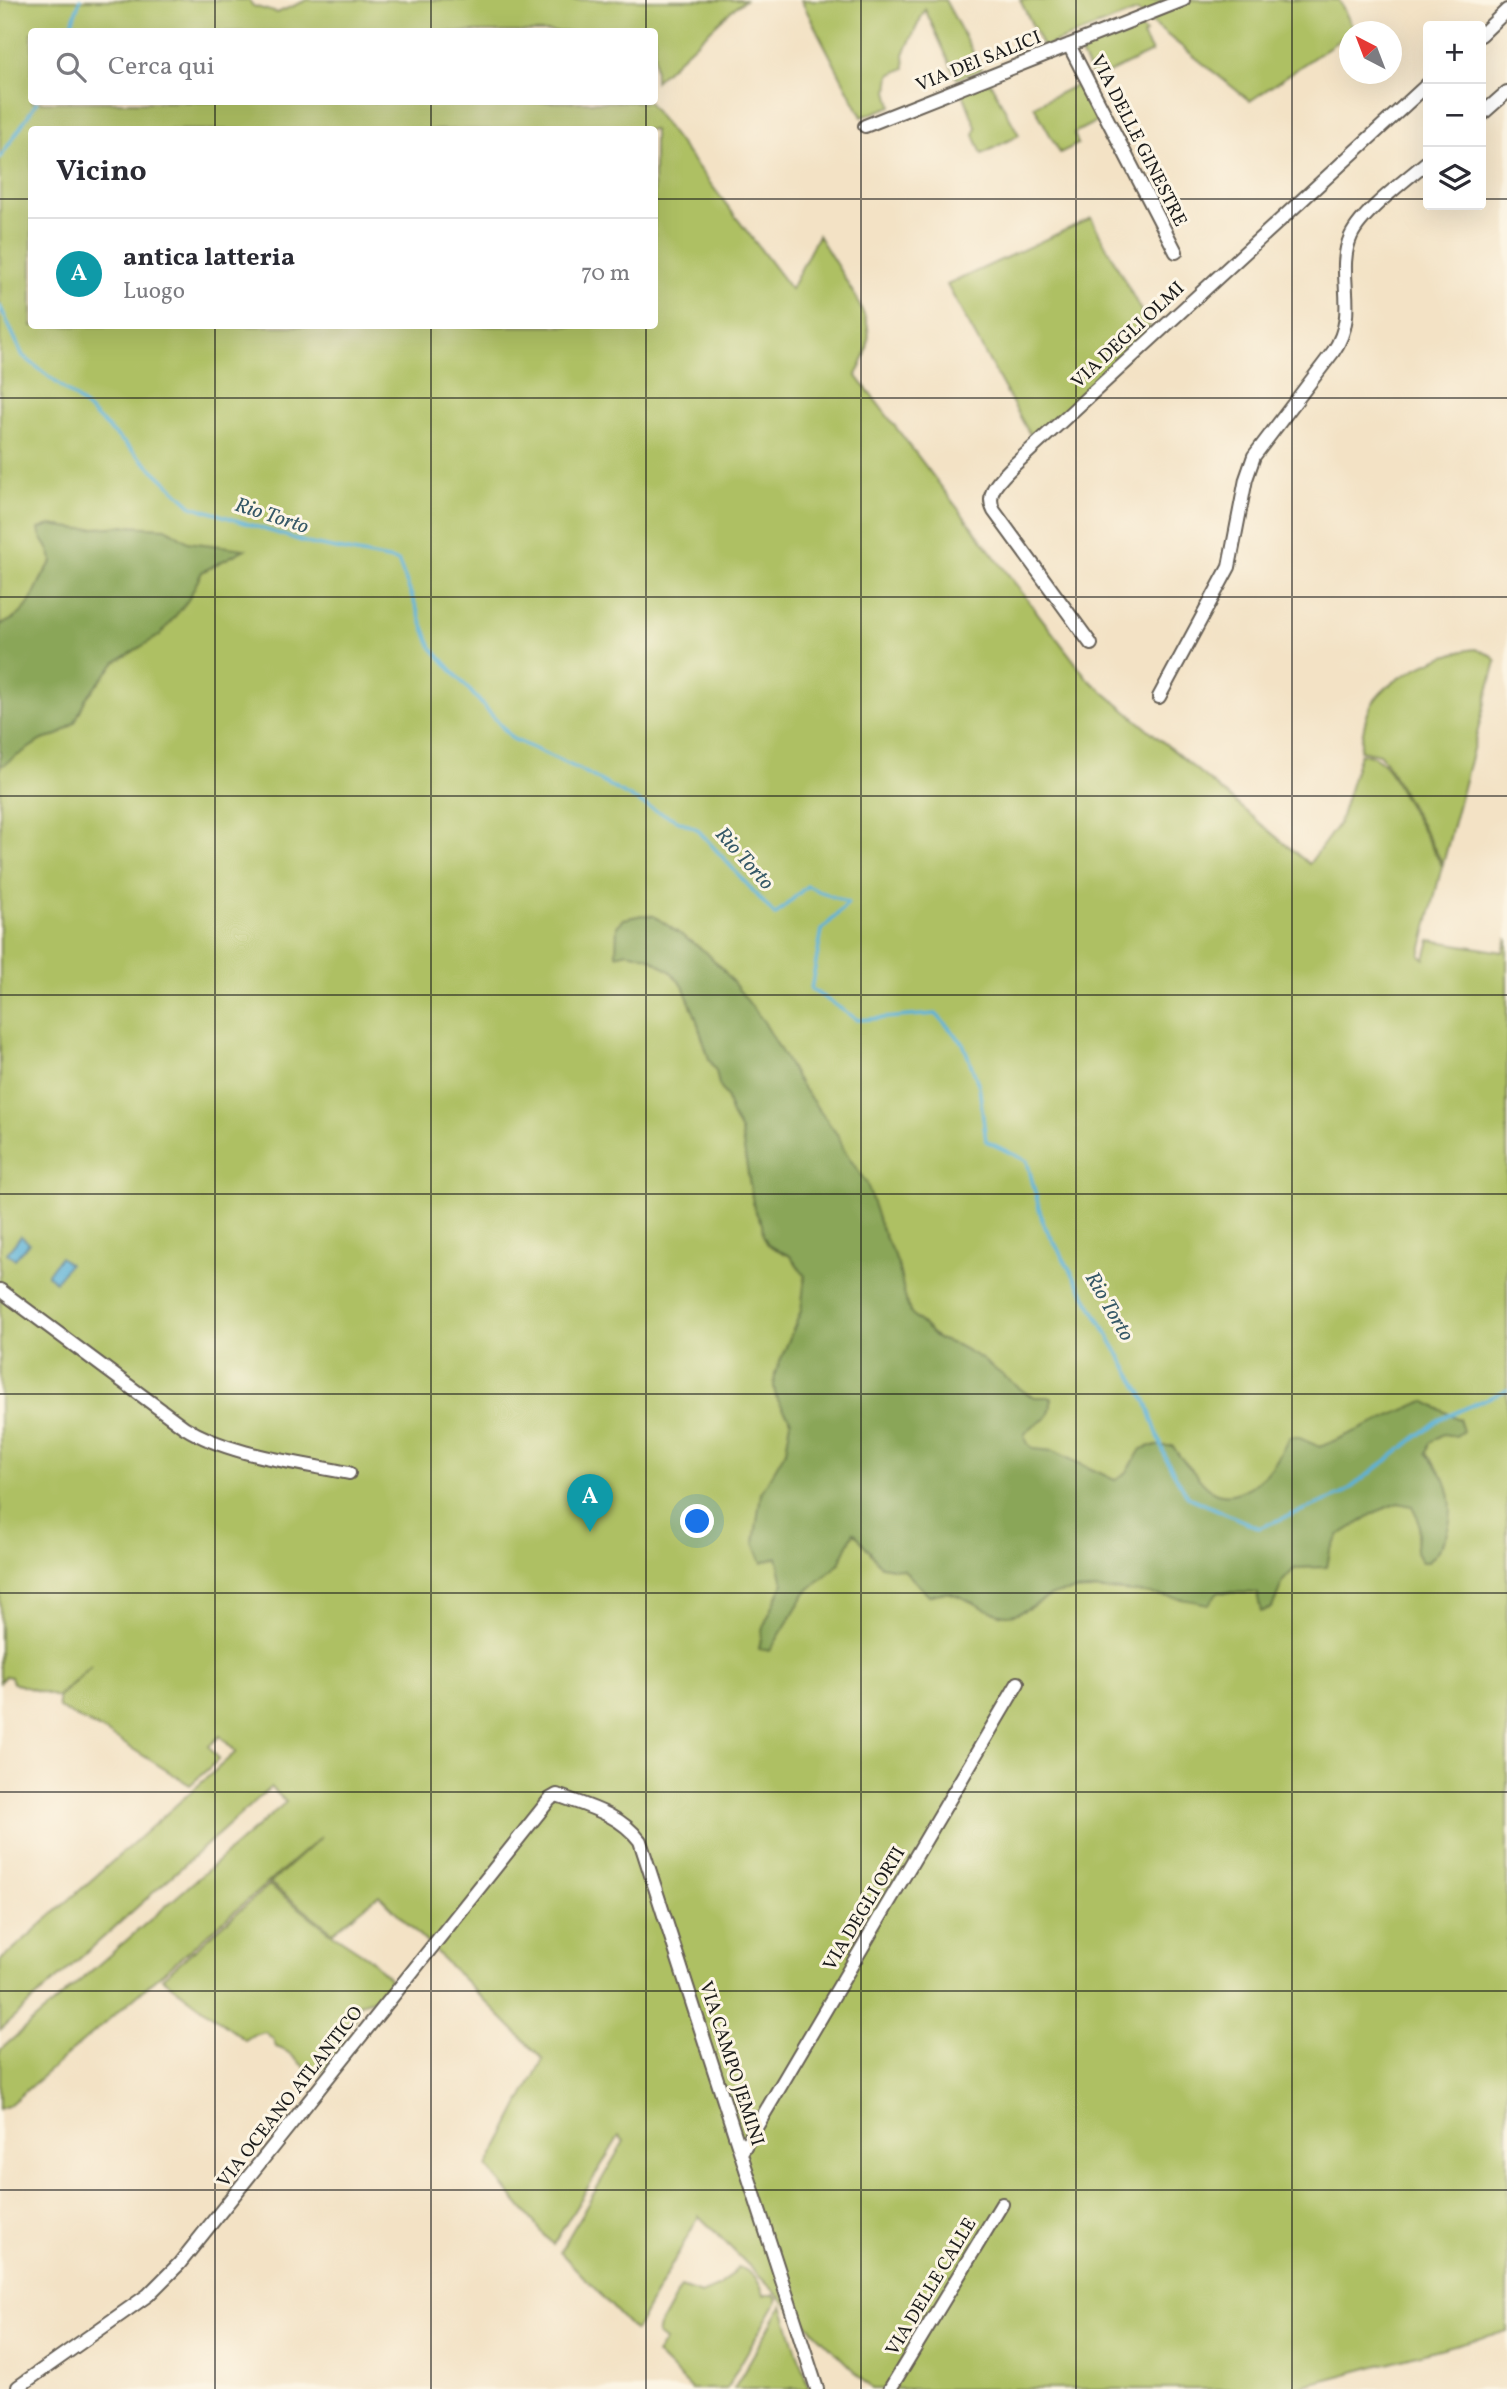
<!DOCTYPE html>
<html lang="it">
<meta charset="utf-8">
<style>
:root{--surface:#fff;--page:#f7f7f7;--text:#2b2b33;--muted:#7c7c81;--line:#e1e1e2;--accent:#d1495b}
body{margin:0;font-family:Vollkorn,serif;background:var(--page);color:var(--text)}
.controls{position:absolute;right:21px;top:21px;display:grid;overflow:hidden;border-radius:7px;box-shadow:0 7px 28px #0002}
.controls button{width:63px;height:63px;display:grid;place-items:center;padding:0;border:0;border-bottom:2px solid var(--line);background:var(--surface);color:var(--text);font:35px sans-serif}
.compass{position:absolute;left:1339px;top:21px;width:63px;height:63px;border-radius:50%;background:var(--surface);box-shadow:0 7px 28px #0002;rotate:318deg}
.you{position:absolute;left:698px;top:1522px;width:24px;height:24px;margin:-18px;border:5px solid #fff;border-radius:50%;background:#1a73e8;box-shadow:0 0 0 10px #1a73e833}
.badge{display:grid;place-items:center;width:46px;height:46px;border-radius:50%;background:var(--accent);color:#fff;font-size:23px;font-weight:700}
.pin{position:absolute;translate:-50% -58px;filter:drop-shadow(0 2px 4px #0008)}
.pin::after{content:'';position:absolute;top:37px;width:24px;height:21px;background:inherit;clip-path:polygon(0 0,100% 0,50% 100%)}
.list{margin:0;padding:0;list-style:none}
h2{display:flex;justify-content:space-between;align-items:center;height:91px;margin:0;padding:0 28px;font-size:30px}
h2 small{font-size:23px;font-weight:400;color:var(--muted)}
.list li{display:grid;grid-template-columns:46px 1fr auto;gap:21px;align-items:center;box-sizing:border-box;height:112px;padding:0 28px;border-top:2px solid var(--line)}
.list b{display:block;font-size:26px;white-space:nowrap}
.list p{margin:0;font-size:23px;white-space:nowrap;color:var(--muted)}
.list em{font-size:23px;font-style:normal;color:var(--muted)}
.icon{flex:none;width:38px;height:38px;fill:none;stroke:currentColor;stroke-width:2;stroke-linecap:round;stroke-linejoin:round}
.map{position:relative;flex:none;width:1507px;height:2389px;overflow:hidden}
.search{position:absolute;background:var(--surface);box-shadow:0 7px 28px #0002;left:28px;top:28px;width:630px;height:77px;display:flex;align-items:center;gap:18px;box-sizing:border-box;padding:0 24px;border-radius:7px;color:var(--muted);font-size:26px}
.panel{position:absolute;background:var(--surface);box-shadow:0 7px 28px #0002;left:28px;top:126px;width:630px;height:203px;border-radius:7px}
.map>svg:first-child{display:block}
.green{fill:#aec063;stroke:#656e40;stroke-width:2;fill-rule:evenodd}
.forest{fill:#8aa659;stroke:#53613a;stroke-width:2}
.water{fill:#5bb2d8;stroke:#3c677a;stroke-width:2}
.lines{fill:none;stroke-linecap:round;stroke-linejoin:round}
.stream{stroke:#5bb2d8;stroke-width:3.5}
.street-casing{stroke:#676157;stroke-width:16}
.street{stroke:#fff;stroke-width:12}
.grid{fill:none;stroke:#1c1c1c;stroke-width:2;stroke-opacity:0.55}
.labels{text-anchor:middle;stroke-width:6;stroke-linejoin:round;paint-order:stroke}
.street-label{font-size:19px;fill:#1c1c1c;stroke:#fcf5e5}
.water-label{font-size:21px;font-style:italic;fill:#355867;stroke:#fcf5e5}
</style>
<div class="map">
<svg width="1507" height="2389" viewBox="0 0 1507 2389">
<rect width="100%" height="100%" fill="#fcf5e5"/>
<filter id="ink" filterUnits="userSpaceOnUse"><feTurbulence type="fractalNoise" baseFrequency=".0143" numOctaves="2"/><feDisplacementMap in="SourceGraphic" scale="14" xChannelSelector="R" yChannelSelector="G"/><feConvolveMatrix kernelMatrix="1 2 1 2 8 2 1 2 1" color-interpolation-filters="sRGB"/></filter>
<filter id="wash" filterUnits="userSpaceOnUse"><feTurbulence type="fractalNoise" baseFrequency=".00686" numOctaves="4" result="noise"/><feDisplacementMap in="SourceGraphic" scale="28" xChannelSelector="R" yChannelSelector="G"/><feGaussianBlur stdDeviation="1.57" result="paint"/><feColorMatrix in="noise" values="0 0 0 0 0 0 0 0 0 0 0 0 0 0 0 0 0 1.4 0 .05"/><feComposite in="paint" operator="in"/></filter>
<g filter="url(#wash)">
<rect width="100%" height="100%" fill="#f3e2c5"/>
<path class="green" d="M0,0H249L253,6L277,13L307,0H745L732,10L655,81L654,32H32V102H648L791,289L818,235C831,257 864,305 868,328C871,345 864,361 856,375L1088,679L1309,864L1339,823L1360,754C1371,752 1380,759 1387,767L1442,866L1420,956L1425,959L1430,940L1503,952L1507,938V2331L1290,2389H872L699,2216L635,2331L560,2252L624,2141L619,2136L553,2245L487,2167L543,2059L379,1895L333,1932L270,1883L321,1837L8,2106L0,2109V2050L286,1802L271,1787L0,2030V1961L236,1752L220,1736L209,1746L219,1759L190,1785L104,1731L59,1708L58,1698L91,1666L57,1697L13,1683L11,1677L5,1676L0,1682ZM32,130H654V326H32Z
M801,0H945L982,69L957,79L925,9L904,54L905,68L890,75L888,91L892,106L862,117Z
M1020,0H1339L1354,30L1250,101L1137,11L1043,47Z
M1135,24L1146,33L1143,36L1152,52L1094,80L1077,46Z
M990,82L1019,135L982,154L974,135L976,127L962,91Z
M1082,82L1101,119L1074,133L1078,144L1060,153L1034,106Z
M1091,218L1153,333L1034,442L947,285Z
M1476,649L1491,655L1496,661L1443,864L1386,762L1379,754L1360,750C1362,737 1364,720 1370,708C1384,678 1445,652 1476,649Z
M269,1885L330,1932L368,1957L389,1978L391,1987L384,1996L360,2003L355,2021L344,2031L347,2041L335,2061L318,2074C314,2072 310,2070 306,2068C295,2061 293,2052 276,2047L273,2039L265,2032L253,2035L245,2040L162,1978Z
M738,2267C752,2271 760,2282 764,2295H774L778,2299L726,2389H692L656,2354L665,2340L657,2334L659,2327L681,2287L701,2294L720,2286Z
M782,2305L809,2389H734Z"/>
<path class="forest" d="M50,525L80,529L125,526L166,528L188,542L245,549L202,572L188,600L160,635L116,662L86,698L75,722L60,734L40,741L0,767V625C37,612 31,588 52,562C51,545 40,543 39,529Z
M642,915L654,916L706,952L725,972L764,1022L800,1084L839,1137L844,1150L867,1184L881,1228L898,1264L907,1305L911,1313L938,1339L957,1345L979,1357L1026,1393L1034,1397H1051C1052,1427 1038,1416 1024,1435L1028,1444L1034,1449L1053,1451L1115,1480L1127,1472L1141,1449L1150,1446H1173C1181,1461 1188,1464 1197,1476C1202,1482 1208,1490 1217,1493C1239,1500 1265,1479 1276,1461C1281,1453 1285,1445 1290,1437H1297L1320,1447L1424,1401L1459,1419L1463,1431L1456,1436L1443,1434L1430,1443L1427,1453C1432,1463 1441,1470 1445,1480C1457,1509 1450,1541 1428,1562H1422C1409,1548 1421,1538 1419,1523C1419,1518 1414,1511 1412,1506L1398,1503L1376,1512L1340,1535L1330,1551L1327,1567L1295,1568L1283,1581L1272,1608L1261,1612L1257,1593L1218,1592L1209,1604C1161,1595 1107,1585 1059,1593C1045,1595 1023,1617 1005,1615C985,1612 969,1598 950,1593C944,1591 936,1594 929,1596L904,1570L881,1566L854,1532L839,1564L806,1592L770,1651L759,1649L763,1627L783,1584L777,1557L762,1563L754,1543L761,1493L786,1450L791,1421L776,1397L774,1387L775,1373L801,1311L805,1276L790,1256L768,1245L763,1235L762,1224L754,1209L741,1132L732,1115L726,1096L719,1085L716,1071L709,1059L695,1015L683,986L671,972L648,957L628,952L616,955L617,926L624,919Z"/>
<path class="water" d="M21,1236L29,1243L15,1259L7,1253Z
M60,1257L69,1264L55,1282L47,1275Z"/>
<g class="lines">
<path class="stream" d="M69,32L80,0
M0,158L37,102
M0,306L23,356L77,399L192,506L311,544L398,561L432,648L513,739L583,771L646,806L697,829L775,915L807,886L848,903L822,930L811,989L858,1020L936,1014L963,1043L979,1086L986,1141L1027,1161L1043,1223L1146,1401L1166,1459L1188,1497L1259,1528L1343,1494L1440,1419L1507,1390"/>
</g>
</g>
<g filter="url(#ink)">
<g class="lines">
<g class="street-casing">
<path id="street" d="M1481,35L1507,10
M1069,45L1176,252
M1481,115L1507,92
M865,126L1183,0
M1091,644L994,511C984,492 1001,479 1013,466L1428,84
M1159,697L1229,567L1246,479L1254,456L1333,352C1361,312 1334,274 1351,236C1362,212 1407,179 1428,161
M0,1290L184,1427C230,1456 296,1462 349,1473
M741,2153L1018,1683
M18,2387L148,2295L179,2264L550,1799L557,1795C587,1806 620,1814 640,1841L817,2389
M890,2389L1002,2204"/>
</g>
<use href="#street" class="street"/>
</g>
</g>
<path class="grid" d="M215,0V32M431,0V32M646,0V32M861,0V2389M1076,0V2389M1292,0V2389M215,102V130M431,102V130M646,102V130M0,199H32M654,199H1428M1481,199H1507M215,326V2389M431,326V2389M646,326V2389M0,398H1507M0,597H1507M0,796H1507M0,995H1507M0,1194H1507M0,1394H1507M0,1593H1507M0,1792H1507M0,1991H1507M0,2190H1507"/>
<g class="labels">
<g class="street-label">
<text transform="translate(978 60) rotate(-22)" y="7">VIA DEI SALICI</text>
<text transform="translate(1140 140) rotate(63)" y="7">VIA DELLE GINESTRE</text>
<text transform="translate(1127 334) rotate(-43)" y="7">VIA DEGLI OLMI</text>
<text transform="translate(863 1908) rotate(-59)" y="7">VIA DEGLI ORTI</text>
<text transform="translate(733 2063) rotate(72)" y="7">VIA CAMPO JEMINI</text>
<text transform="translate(289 2096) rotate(-52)" y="7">VIA OCEANO ATLANTICO</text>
<text transform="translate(930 2286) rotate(-59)" y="7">VIA DELLE CALLE</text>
</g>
<g class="water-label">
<text transform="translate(272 515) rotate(18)" y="7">Rio Torto</text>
<text transform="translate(745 858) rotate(48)" y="7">Rio Torto</text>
<text transform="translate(1110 1306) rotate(60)" y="7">Rio Torto</text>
</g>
</g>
</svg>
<div class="controls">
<button>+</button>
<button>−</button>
<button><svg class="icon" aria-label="layers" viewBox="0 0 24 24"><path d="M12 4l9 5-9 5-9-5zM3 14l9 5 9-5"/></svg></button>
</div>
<svg class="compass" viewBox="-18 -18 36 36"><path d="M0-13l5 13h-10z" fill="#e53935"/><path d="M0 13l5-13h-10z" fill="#7c7c81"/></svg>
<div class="you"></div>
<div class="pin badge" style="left:590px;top:1532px;background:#0f9aa8">A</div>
<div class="search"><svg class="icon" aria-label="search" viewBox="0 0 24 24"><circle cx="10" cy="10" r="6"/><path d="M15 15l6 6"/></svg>Cerca qui</div>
<section class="panel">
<h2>Vicino<small></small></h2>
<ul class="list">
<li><span class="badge" style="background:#0f9aa8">A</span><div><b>antica latteria</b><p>Luogo</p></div><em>70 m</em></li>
</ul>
</section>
</div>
